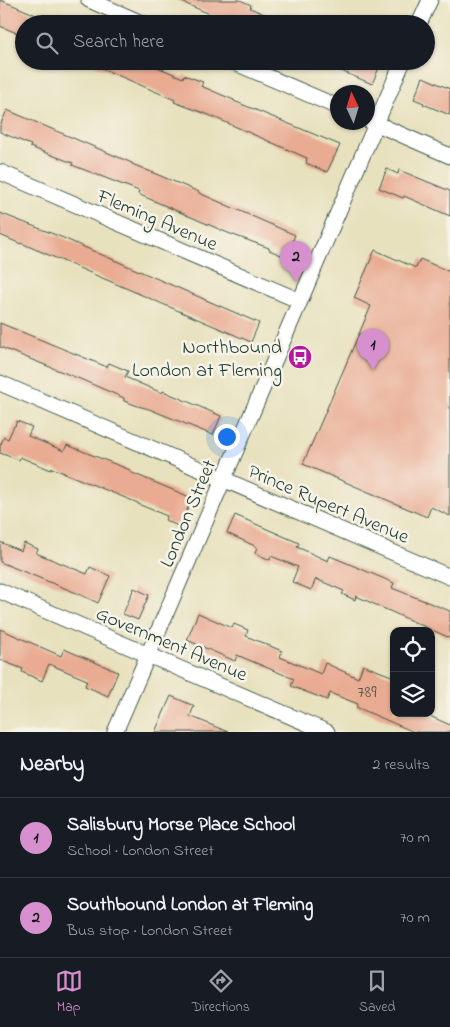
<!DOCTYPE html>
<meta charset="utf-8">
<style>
:root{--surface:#171b24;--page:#20242c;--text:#f1f3f6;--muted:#9ea1a6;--line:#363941;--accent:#d690ce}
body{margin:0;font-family:"Indie Flower",sans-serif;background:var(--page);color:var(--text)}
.controls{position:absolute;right:15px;bottom:15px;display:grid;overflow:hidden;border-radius:10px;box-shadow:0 1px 4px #0004}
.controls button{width:45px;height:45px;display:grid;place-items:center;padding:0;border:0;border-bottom:1px solid var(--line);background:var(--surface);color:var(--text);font:25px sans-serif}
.compass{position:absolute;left:330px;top:85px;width:45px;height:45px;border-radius:50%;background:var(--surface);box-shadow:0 1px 4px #0004;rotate:356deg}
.you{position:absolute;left:226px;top:436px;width:18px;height:18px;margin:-12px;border:4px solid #fff;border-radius:50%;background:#1a73e8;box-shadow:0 0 0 8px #1a73e833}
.badge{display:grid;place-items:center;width:32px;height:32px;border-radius:50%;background:var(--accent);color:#111;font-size:16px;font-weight:700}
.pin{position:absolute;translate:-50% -41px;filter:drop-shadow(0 1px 2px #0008)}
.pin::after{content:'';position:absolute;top:26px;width:18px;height:15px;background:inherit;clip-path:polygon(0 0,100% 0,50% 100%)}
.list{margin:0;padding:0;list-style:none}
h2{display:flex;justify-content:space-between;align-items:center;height:65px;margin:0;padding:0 20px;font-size:21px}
h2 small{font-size:16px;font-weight:400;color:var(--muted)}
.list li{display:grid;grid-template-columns:32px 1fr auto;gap:15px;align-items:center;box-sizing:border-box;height:80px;padding:0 20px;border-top:1px solid var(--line)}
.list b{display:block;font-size:19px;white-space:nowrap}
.list p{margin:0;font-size:16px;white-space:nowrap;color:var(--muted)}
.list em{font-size:16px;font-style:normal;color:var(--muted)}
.icon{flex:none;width:28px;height:28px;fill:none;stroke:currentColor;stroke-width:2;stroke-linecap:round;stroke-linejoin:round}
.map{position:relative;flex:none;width:450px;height:732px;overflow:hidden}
.search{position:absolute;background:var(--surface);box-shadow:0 1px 4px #0004;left:15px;right:15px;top:15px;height:55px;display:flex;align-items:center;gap:12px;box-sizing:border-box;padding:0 18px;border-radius:28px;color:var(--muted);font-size:19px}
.sheet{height:225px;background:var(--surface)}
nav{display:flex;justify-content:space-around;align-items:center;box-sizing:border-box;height:70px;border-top:1px solid var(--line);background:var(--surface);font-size:14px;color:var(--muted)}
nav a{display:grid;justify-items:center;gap:2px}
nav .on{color:var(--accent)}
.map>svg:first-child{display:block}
.building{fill:#e9ab92}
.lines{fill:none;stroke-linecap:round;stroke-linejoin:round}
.minor-casing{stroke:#3d5649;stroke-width:17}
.minor{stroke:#fff;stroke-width:15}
.labels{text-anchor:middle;stroke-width:5;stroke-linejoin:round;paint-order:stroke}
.number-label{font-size:18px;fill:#52584c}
.street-label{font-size:20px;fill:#1f3d34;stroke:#f7f3e8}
.poi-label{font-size:20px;fill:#1f3d34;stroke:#f7f3e8;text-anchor:end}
</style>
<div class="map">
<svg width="450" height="732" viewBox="0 0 450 732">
<rect width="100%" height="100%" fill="#f7f3e8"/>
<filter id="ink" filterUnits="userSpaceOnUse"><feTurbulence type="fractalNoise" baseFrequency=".02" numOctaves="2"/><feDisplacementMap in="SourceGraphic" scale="10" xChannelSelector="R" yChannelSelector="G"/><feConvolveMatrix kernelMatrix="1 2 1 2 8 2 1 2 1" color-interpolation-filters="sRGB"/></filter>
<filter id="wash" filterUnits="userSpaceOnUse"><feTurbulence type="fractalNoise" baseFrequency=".0096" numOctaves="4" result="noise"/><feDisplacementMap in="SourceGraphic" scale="20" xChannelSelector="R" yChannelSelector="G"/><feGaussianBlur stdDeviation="1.12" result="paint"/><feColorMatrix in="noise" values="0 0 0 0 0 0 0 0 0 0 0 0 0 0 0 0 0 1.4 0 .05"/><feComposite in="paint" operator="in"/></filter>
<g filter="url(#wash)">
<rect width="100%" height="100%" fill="#e8e1be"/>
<g id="blocks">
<path class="building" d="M0,0L15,6L57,24H24V36L0,26Z
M177,0H240L251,5L250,8L288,24H223L224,20Z
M85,61H143L183,78L184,75L203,82L201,86L234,100V101L340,145L327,172L306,163L307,158L209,115L174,102L175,100Z
M318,61H382L372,84Z
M423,77L450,89V115L423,104L424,103L414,99Z
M7,110L132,163V164L199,192V193L295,235L286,257L269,250V248L228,233L138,194L139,191L72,165L73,163L30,147L31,145L0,132V126Z
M387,169L398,174L399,170L450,191V216L404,196L403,198L379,188Z
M0,213L61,237L259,323L251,342L21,243V244L0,235Z
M375,250L416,268L420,259L450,272V516L431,507L427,517L303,464L371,306L354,298Z
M0,323L107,367L109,363L128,371L125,377L162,393L163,391L221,416L213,435L149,409L138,406L124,401V398L80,379L0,347Z
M17,421L32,427L28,436L64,451L67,445L130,470V472L192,498L180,527L165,520L167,516L138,504V503L52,468L51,470L20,457L19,460L0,453V446L4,437L8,439L14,426H15Z
M235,515L299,543L297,547L328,561L330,556L354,566L394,583L392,588L450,611V638L356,596L355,600L342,594L344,591L316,579L311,590L292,582L298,567L271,556L270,560L255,553L257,547L227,533Z
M0,542L21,551L24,543L38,549L36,553L87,574L90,567L110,576L98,603L79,594L0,562Z
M134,588L149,595L138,620L123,614Z
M198,613L232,628L234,624L248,630L246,636L282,651L280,657L321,674L325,663L358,678L363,665L394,677V713H423L450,725V732H414L356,707L358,704L330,693L327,700L291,686L294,679L237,655L235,661L187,640Z
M0,629L61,656L64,649L118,672L108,696L85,686L87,680L49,664L42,681L22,672L23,669L0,660Z
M171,696L194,706L190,716L228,732H155Z"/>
</g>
</g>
<g filter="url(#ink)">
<use href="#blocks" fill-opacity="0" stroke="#3d5649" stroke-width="1"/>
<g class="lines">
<g class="minor-casing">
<path id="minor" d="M89,0L144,24
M419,24L430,0
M231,61L338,107
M368,120L450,156
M0,172L300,301
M0,383L450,577
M0,591L327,732
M115,732L403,61"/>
</g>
<use href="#minor" class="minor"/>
</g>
</g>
<defs>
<g id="bus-disc" transform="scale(1.25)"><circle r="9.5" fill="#b5179e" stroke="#f7f3e8"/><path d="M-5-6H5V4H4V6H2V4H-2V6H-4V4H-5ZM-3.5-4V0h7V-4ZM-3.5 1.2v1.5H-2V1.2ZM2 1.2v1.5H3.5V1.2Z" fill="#fff"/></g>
</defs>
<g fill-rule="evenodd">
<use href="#bus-disc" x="300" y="357"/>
</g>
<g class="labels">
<g class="number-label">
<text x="367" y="697">789</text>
</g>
<g class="street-label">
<text transform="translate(158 219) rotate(23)" y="7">Fleming Avenue</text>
<text transform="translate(329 503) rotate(23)" y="7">Prince Rupert Avenue</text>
<text transform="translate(187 513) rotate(-67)" y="7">London Street</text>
<text transform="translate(172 643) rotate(23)" y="7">Government Avenue</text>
</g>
<g class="poi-label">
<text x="282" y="353">Northbound<tspan x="282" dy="23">London at Fleming</tspan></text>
</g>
</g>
</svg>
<div class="controls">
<button><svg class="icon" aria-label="locate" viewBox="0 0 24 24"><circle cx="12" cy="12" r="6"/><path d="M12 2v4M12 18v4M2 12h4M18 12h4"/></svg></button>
<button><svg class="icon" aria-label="layers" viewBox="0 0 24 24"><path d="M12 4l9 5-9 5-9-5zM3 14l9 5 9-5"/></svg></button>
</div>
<svg class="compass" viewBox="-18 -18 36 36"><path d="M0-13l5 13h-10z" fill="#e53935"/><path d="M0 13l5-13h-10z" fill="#9ea1a6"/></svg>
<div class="you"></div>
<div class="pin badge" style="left:373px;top:370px">1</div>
<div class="pin badge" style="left:296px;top:282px">2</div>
<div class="search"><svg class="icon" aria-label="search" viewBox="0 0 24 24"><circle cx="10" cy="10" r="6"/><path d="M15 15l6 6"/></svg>Search here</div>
</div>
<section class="sheet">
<h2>Nearby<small>2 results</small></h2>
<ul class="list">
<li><span class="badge">1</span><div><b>Salisbury Morse Place School</b><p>School · London Street</p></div><em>70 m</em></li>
<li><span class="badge">2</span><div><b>Southbound London at Fleming</b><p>Bus stop · London Street</p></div><em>70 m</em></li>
</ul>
</section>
<nav>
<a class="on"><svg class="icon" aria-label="map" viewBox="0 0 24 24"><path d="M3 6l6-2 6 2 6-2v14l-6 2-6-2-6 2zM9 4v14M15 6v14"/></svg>Map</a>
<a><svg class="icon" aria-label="directions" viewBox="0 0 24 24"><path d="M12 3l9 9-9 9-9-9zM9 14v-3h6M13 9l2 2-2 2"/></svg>Directions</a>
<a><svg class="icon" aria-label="saved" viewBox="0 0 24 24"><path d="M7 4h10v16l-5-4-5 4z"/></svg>Saved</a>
</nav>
